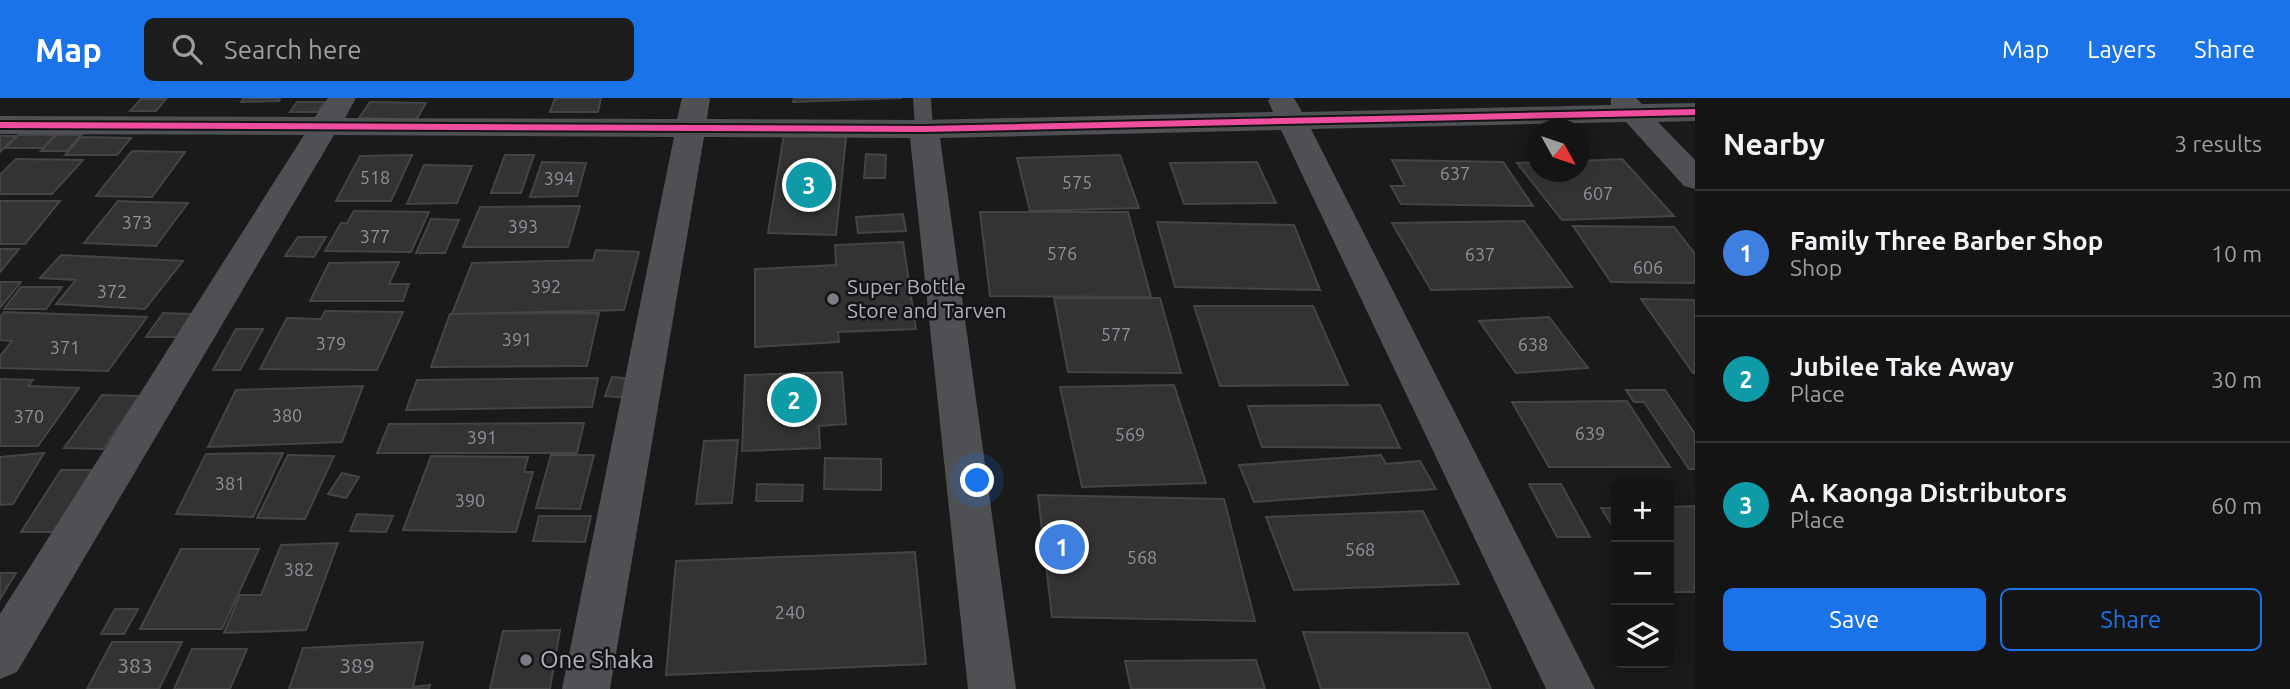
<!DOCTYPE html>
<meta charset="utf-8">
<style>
:root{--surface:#141414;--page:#1d1d1d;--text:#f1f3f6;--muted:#9d9ea0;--line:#333334;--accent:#1a73e8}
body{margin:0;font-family:Ubuntu,sans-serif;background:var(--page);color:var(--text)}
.controls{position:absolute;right:21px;bottom:21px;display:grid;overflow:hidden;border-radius:10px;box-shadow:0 4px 18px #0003}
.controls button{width:63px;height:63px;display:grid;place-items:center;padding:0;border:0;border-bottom:2px solid var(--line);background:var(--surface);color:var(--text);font:35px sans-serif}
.compass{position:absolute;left:1527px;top:21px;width:63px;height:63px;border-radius:50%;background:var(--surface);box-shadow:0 4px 18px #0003;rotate:130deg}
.you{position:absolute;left:978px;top:383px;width:24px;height:24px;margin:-18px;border:5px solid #fff;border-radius:50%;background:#1a73e8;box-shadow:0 0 0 10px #1a73e833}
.badge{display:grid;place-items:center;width:46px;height:46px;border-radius:50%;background:var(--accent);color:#fff;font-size:23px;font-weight:700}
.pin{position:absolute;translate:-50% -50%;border:4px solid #fff;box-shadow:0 2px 7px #0006}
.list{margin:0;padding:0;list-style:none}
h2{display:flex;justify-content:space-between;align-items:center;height:91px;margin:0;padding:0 28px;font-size:30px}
h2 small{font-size:23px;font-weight:400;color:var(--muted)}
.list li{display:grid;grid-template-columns:46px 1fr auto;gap:21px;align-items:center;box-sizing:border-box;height:126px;padding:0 28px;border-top:2px solid var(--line)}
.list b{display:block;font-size:26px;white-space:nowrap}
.list p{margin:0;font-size:23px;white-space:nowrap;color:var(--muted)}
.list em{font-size:23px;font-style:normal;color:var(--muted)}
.actions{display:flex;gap:14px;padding:21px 28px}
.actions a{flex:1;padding:16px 0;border:2px solid var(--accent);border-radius:10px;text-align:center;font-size:24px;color:var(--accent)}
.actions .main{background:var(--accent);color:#fff}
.icon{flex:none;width:38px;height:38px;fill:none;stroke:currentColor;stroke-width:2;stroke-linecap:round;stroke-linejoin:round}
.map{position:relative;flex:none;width:1695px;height:591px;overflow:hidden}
header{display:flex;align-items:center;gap:42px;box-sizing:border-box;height:98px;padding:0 35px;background:var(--accent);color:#fff}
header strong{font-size:33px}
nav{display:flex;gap:38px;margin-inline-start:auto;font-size:24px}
.search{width:490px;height:63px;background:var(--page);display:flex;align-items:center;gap:18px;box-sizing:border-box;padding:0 24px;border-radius:10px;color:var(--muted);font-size:26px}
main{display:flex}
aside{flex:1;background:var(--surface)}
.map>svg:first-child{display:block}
.building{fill:#333334;stroke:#434446;stroke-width:2}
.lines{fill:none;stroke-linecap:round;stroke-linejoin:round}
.lane{fill:#4f5053;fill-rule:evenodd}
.street{fill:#4f5053;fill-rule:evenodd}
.cycleway-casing{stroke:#141416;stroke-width:10}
.cycleway{stroke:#ef4d9e;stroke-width:6}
.poi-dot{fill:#7a7d82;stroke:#141416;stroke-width:2.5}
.labels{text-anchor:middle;stroke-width:5;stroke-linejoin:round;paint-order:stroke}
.number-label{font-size:18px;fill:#8e9298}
.poi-label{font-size:21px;fill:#adb2ba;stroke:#141416;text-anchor:start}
.near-number-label{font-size:21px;fill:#8e9298}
.near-poi-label{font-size:24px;fill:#adb2ba;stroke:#141416;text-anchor:start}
</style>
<header>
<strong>Map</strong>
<div class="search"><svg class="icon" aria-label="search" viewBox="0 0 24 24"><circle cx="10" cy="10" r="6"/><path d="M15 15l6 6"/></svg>Search here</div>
<nav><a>Map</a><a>Layers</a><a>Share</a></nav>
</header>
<main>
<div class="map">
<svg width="1695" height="591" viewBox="0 0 1695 591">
<rect width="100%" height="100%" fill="#1a1a1a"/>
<path class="building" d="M244,0H280L279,3L241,4Z
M555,0H601L598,14H550Z
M794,0H902L793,4Z
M141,1H166L156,13H130Z
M297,4H324L318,14H290Z
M370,4L426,5L416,22L359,20Z
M784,36L846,39L836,137L768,135Z
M18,37H55L43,50H6Z
M56,37H81L67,53H41Z
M0,38H16L0,54Z
M81,39L131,40L117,57H65Z
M132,53L185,54L152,99L96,98Z
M866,56L886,57L885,80H864Z
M412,57L391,103H336L360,58Z
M505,57H534L521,95H491Z
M1120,57L1139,110L1030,113L1017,60Z
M16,61L83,62L52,96H0V77Z
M1622,61L1674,118L1562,122L1517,65L1538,64V74H1580V63Z
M1392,62L1503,64L1533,108L1401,106L1391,88H1405Z
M542,64L586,65L577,98L530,99Z
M1257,64L1276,105L1184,106L1170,65Z
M424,67L472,68L457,105L407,106Z
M0,103H60L25,146H0Z
M118,103L144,104L188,105L156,148L84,145Z
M580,108L568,149H463L480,109Z
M354,113L429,114L411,154L325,153L341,125H347Z
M980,114H1128L1151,199L990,198Z
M903,116L906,133L858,135L856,119Z
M431,121L459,122L445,155H416Z
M1524,123L1572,189L1431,192L1392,125Z
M1157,124L1294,127L1320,192L1175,189Z
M1573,128L1674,129L1695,156V185L1611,184Z
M298,139H326L314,159L285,158Z
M903,144L916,231L838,234L839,244L755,249V171L836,167L835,147Z
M0,151H19L0,174Z
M596,152L639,154L624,212L452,216L472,165L593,162Z
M61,157L183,163L145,211L56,206L76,182L40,180Z
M399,164L389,186H409L403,203H310L329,165Z
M0,184H21L0,210Z
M21,189H62L46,211H4Z
M1054,200H1160L1181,275L1068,274Z
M1641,201L1695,202V275H1693Z
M1194,208H1313L1348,287L1220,288Z
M325,213L403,214L377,272L260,271L287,220L321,221Z
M4,214L147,219L108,273L0,270V258L12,243L0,242V219Z
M163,215L191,216L177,239H146Z
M599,215L587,268L431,269L450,216Z
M1549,219L1588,270L1516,275L1479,223Z
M236,231H263L240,272H213Z
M842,274L846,326L819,328L820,350L742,353L745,277Z
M612,279L635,281L630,300L605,298Z
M598,280L592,309L406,312L417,282Z
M0,281L33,282L28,288L79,290L38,348H0Z
M1174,287L1206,385L1082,389L1060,289Z
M363,288L342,344L208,349L236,292Z
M1626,292H1665L1695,336V371H1689L1644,304H1634Z
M102,297L139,298L103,351L64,350Z
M1627,303L1670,369H1549L1512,304Z
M1380,307L1400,350L1262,349L1248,308Z
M584,325L577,355H377L389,326Z
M738,342L732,405L696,406L704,343Z
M44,355L13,406L0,407V359Z
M283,355L253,419L176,416L206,356Z
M288,357L334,358L305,421L257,420Z
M551,357H594L580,411L536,410Z
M1381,357L1386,366L1420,363L1436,391L1254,404L1239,367Z
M431,358L528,359L524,374H533L516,434L403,432Z
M825,360L881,361V392L824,391Z
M61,372H97L59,434H21Z
M342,375L359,379L346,400L328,396Z
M757,386L803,387L802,403H756Z
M1529,386H1561L1590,439H1557Z
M1038,397L1224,401L1255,523L1052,519Z
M1695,408V494H1669V409Z
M1601,410H1616V434Z
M1423,413L1459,486L1294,492L1266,419Z
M357,416L393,418L386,434L350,433Z
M539,418H591L585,444L533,443Z
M338,445L306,532L224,535L240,497H261L281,447Z
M181,451H259L222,531H140Z
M915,454L926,566L666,577L676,463Z
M0,475H16L0,501Z
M115,511H138L124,536H101Z
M560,532L550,591H490L503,533Z
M1303,534L1467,535L1491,591H1321Z
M112,544H182L159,591H87Z
M423,544L413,589L430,587L429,591H289L303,550Z
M192,551H247L230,591H174Z
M1256,562L1265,591H1131L1125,563Z"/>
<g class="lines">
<path class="lane" d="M913,0H931L933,31L931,35L924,37L915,31Z"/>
<path class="street" d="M328,0H356L345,20L677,21L682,0H710L707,21L924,22L1273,14L1268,3L1270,0H1294L1302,14L1611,7V0H1636L1642,6L1695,5V23L1658,24L1695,62V91L1684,88L1626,24L1311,31L1595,591H1546L1281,32L940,40L1016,591H968L910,40L704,39L610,591H562L674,39L334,37L17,574L0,581V516L304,37L0,36V18L315,19Z"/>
<g class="cycleway-casing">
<path id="cycleway" d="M0,27L924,31L1695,14"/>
</g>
<use href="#cycleway" class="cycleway"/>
</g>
<g class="poi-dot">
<circle cx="833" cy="201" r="7"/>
<circle cx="526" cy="562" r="7"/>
</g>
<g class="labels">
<g class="number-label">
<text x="1455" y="82">637</text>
<text x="375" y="86">518</text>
<text x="559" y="87">394</text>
<text x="1077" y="91">575</text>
<text x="1598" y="102">607</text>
<text x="137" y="131">373</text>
<text x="523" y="135">393</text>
<text x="375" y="145">377</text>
<text x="1062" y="162">576</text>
<text x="1480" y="163">637</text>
<text x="1648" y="176">606</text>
<text x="546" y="195">392</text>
<text x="112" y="200">372</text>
<text x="1116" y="243">577</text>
<text x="517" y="248">391</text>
<text x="331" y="252">379</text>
<text x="1533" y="253">638</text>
<text x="65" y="256">371</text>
<text x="287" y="324">380</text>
<text x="29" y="325">370</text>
<text x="1590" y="342">639</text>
<text x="1130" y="343">569</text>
<text x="482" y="346">391</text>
<text x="230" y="392">381</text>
<text x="470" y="409">390</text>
<text x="1360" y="458">568</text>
<text x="1142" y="466">568</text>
<text x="299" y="478">382</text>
<text x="790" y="521">240</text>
</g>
<g class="poi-label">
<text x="847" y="196">Super Bottle<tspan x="847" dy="24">Store and Tarven</tspan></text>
</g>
<g class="near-number-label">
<text x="135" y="575">383</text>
<text x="357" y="575">389</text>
</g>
<g class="near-poi-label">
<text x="540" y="570">One Shaka</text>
</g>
</g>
</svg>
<div class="controls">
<button>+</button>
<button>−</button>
<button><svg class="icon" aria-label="layers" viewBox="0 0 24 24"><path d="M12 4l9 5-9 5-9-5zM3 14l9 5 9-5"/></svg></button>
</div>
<svg class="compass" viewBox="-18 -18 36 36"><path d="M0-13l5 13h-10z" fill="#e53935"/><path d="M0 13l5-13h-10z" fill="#9d9ea0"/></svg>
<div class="you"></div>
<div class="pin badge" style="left:1062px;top:449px;background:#3f7fe0">1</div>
<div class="pin badge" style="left:794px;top:302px;background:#0f9aa8">2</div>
<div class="pin badge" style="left:809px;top:87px;background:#0f9aa8">3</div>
</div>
<aside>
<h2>Nearby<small>3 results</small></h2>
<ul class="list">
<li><span class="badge" style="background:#3f7fe0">1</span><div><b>Family Three Barber Shop</b><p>Shop</p></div><em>10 m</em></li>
<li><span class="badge" style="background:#0f9aa8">2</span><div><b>Jubilee Take Away</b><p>Place</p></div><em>30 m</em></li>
<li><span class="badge" style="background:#0f9aa8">3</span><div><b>A. Kaonga Distributors</b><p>Place</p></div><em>60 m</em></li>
</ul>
<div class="actions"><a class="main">Save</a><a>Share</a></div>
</aside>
</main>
